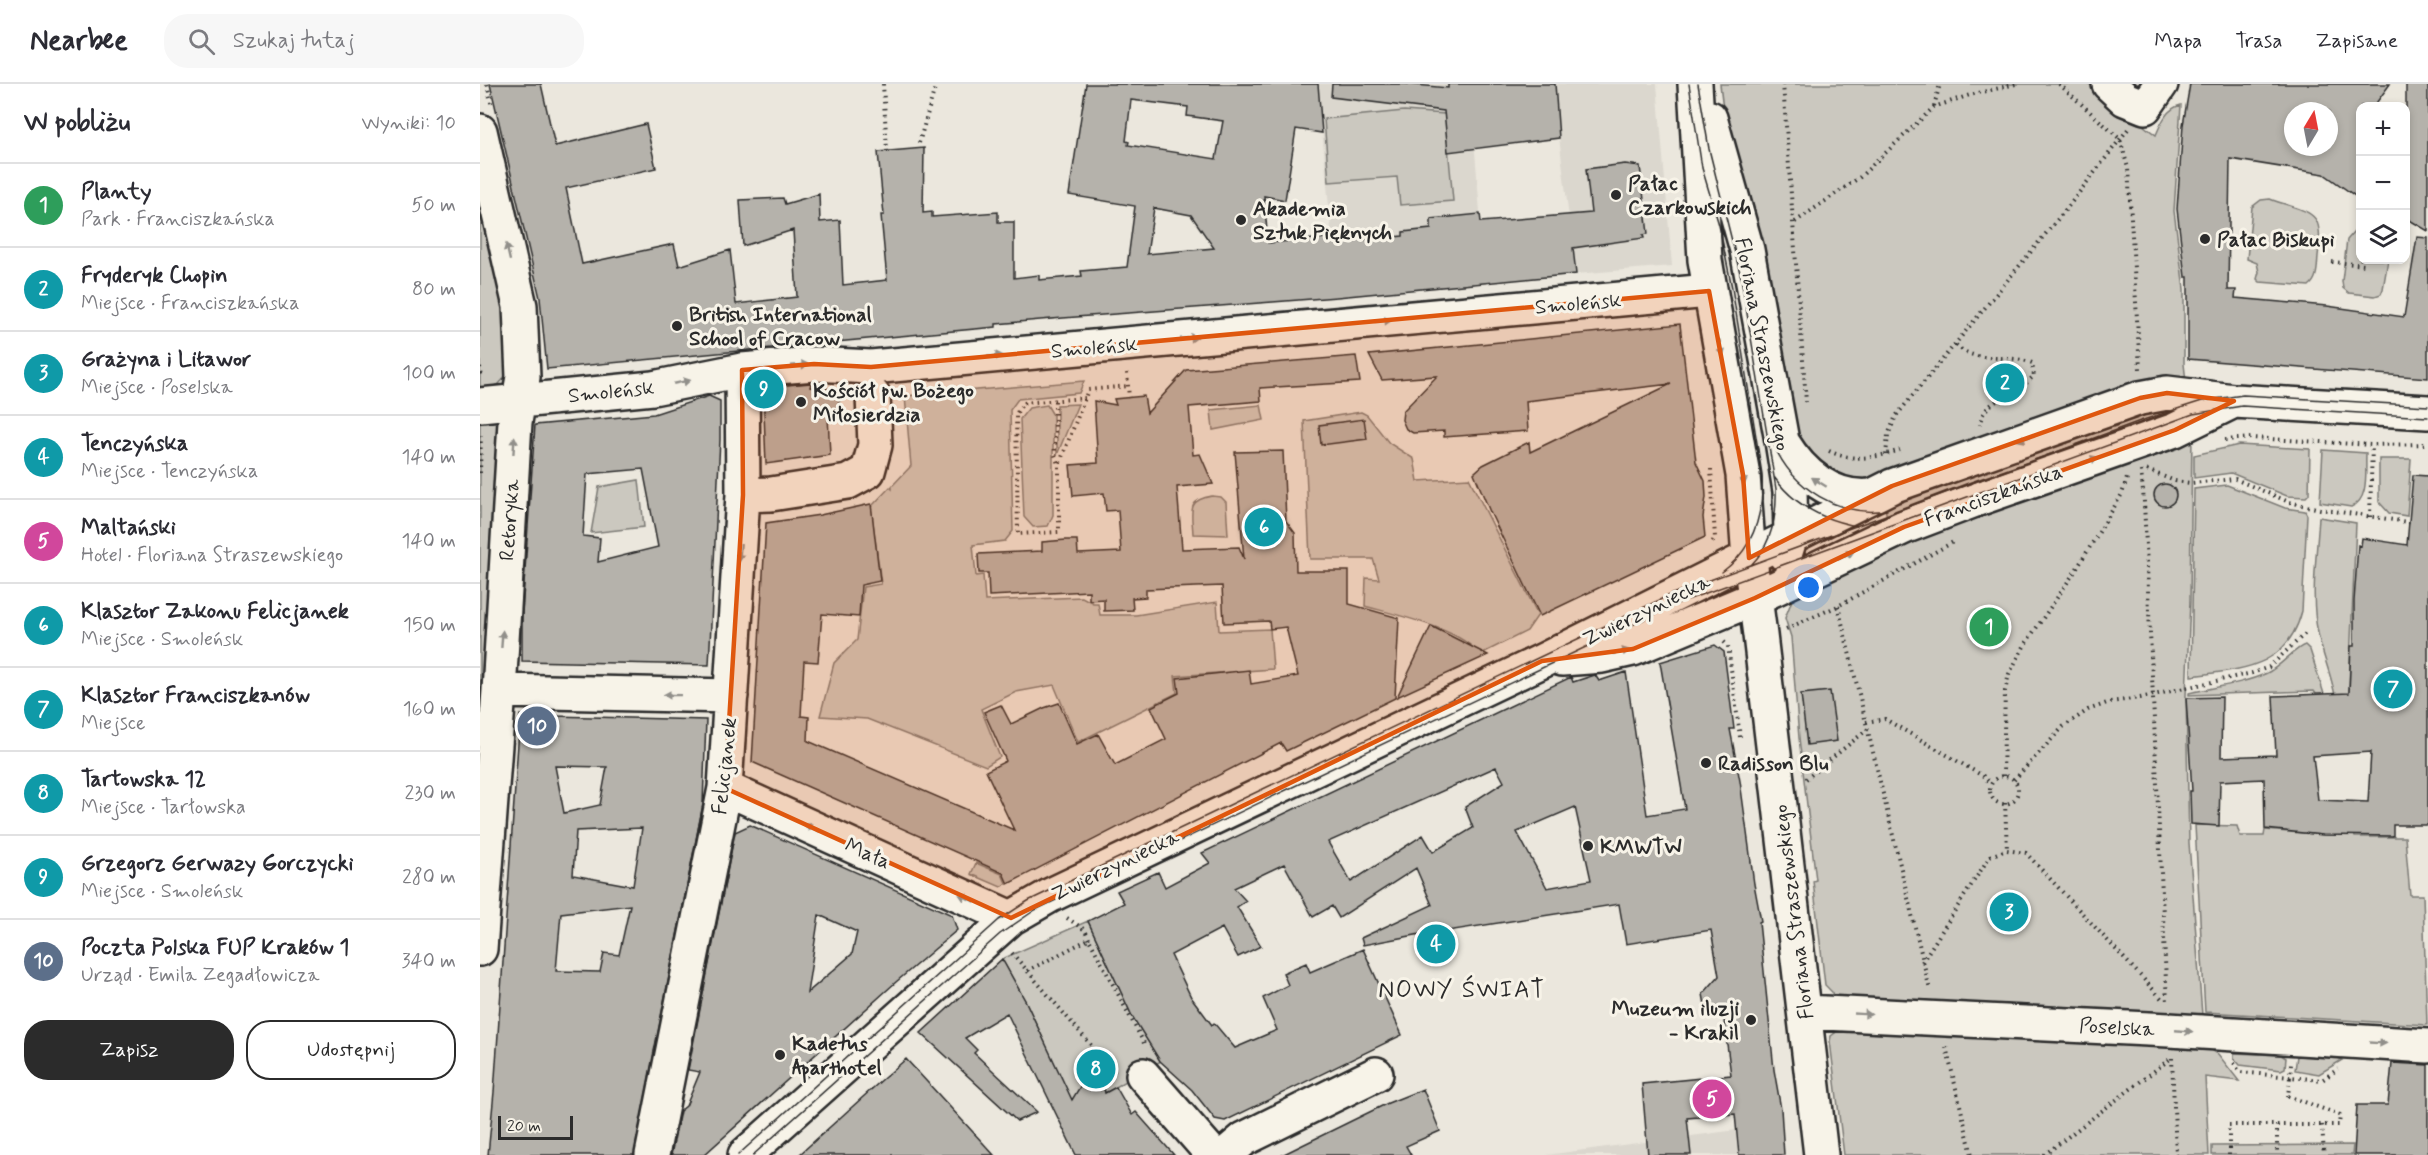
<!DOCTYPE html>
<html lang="pl">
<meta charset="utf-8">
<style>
:root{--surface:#fff;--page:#f7f7f7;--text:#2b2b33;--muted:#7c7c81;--line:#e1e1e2;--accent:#2b2b2b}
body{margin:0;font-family:Mynerve,sans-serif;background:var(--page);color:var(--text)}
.controls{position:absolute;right:18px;top:18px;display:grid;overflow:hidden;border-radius:12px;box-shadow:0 3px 9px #0003}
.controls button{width:54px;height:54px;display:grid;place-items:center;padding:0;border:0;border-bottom:2px solid var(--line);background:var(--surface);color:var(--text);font:30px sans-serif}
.compass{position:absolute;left:1804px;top:18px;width:54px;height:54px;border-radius:50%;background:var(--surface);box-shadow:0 3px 9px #0003;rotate:10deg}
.scale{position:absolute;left:18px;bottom:15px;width:75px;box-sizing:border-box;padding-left:6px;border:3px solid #2b2b2b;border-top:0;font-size:16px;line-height:21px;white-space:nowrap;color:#2b2b2b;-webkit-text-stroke:4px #f7f3e8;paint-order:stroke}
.you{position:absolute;left:1329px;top:504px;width:21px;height:21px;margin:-15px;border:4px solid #fff;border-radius:50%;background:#1a73e8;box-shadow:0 0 0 9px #1a73e833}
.badge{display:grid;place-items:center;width:39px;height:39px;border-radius:50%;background:var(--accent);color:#fff;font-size:20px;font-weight:700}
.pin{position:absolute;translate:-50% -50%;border:3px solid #fff;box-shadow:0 2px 6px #0006}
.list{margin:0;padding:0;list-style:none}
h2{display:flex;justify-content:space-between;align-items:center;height:78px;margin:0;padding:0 24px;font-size:26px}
h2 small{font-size:20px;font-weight:400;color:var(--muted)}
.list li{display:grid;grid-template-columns:39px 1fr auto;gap:18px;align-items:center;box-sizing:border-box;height:84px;padding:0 24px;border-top:2px solid var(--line)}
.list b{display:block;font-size:22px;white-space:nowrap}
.list p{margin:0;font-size:20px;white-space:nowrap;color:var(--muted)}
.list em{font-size:20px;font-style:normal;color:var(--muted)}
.actions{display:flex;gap:12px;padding:18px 24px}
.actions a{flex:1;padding:14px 0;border:2px solid var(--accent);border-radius:24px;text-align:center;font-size:21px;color:var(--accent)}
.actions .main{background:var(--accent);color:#fff}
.icon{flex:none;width:33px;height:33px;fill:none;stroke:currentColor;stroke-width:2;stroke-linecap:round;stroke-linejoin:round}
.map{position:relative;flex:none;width:1948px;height:1071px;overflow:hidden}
header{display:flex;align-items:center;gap:36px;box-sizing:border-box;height:84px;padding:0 30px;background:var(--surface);border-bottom:2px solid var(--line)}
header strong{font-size:28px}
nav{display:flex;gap:33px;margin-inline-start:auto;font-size:21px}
.search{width:420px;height:54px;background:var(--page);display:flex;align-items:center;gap:15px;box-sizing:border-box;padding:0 21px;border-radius:24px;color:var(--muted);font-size:22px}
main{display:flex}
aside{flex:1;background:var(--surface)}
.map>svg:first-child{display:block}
.built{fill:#dbd7ce}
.green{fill:#cbc8bf;stroke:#7b7a75;stroke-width:1.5}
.building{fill:#b5b2ab;stroke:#2b2b2b;stroke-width:1.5;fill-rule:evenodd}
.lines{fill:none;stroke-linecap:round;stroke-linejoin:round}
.minor-casing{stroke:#2b2b2b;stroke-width:38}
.path{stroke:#2b2b2b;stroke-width:4;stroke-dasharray:1.5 4.5;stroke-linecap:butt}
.minor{stroke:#f7f3e8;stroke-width:33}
.tram{stroke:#2b2b2b;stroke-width:1.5}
.oneway{fill:#918f8a}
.marked{fill:#df570e;fill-opacity:0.2;stroke:#df570e;stroke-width:4.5;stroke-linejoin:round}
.poi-dot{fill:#2b2b2b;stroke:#f7f3e8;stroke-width:2}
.labels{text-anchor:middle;stroke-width:6;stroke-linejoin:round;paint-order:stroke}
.poi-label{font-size:21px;font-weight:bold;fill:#2b2b2b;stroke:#f7f3e8;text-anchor:start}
.street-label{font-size:21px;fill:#2b2b2b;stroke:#f7f3e8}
.quarter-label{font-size:24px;letter-spacing:1.5px;fill:#2b2b2b;stroke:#f7f3e8}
</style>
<header>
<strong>Nearbee</strong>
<div class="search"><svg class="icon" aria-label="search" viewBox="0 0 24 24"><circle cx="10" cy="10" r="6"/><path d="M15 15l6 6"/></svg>Szukaj tutaj</div>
<nav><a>Mapa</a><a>Trasa</a><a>Zapisane</a></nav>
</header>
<main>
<aside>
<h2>W pobliżu<small>Wyniki: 10</small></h2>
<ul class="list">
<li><span class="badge" style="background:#2e9e5b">1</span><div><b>Planty</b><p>Park · Franciszkańska</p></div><em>50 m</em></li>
<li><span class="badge" style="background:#0f9aa8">2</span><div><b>Fryderyk Chopin</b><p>Miejsce · Franciszkańska</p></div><em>80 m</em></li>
<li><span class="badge" style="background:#0f9aa8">3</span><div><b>Grażyna i Litawor</b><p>Miejsce · Poselska</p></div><em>100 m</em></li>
<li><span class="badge" style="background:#0f9aa8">4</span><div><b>Tenczyńska</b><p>Miejsce · Tenczyńska</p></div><em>140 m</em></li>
<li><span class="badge" style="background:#d1479c">5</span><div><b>Maltański</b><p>Hotel · Floriana Straszewskiego</p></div><em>140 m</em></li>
<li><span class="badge" style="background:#0f9aa8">6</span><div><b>Klasztor Zakonu Felicjanek</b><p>Miejsce · Smoleńsk</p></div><em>150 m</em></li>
<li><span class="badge" style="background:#0f9aa8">7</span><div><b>Klasztor Franciszkanów</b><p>Miejsce</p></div><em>160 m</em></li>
<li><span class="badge" style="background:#0f9aa8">8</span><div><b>Tartowska 12</b><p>Miejsce · Tarłowska</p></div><em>230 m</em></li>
<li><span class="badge" style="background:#0f9aa8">9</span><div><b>Grzegorz Gerwazy Gorczycki</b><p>Miejsce · Smoleńsk</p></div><em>280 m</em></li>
<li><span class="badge" style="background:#5c6f8a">10</span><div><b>Poczta Polska FUP Kraków 1</b><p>Urząd · Emila Zegadłowicza</p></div><em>340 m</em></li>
</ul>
<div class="actions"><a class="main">Zapisz</a><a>Udostępnij</a></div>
</aside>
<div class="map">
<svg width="1948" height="1071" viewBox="0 0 1948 1071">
<rect width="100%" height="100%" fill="#ebe7dd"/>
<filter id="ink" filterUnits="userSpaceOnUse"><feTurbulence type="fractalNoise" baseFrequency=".0167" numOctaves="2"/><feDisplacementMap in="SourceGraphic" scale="12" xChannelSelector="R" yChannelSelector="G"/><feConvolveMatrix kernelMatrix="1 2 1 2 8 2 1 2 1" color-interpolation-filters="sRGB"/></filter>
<g filter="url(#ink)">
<path class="built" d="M729,0H1177L1192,182L1096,190L1076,29L992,32L1006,200L857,213L839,12Z
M1301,1041L1305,1071H1066L1257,1046Z"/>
<path class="green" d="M1240,0H1612L1645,31L1647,29L1676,51C1681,39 1687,24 1701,21L1694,127L1704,205V280L1712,349L1710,517L1706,612L1709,759L1722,931L1733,967L1738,970L1759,997L1725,993L1729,1071H1364L1350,957L1351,952L1358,947L1352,908L1345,901L1333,797L1336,796L1319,654L1311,553L1305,534L1314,511L1415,458L1395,393C1360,399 1345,382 1318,363L1247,58Z
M924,27L965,30L973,117L920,121L917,93L849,98L844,35Z
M0,87L22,180L28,290L18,301L0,304Z
M1790,115C1830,130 1845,124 1838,172C1837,183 1838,195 1829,202L1780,198L1777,195L1779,188L1777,179L1767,175L1772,123L1781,116Z
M1874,148H1880V176H1908L1903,205L1901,210L1895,212L1869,209L1863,204L1862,197L1867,156Z
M604,297L599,309L538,315L530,326L533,447L525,457L493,461L496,492L503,491L505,517L602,513L613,519H618L620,531H656L737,518L739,547L790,545L793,585L695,592L697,609L598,658L574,601L536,608L501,625L520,673L506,682L387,635L340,632L354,579L377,556L383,503L401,500L391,423L410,403L412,405V402L431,382L425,312Z
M598,320L577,371V321Z
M567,321L573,331V431L568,442L553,443L544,433L540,335L549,324Z
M781,321L784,336L733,346L731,326Z
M881,328L887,331L909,359L934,375L938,397L989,394L1058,531L1047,547L999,571C985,546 913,530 885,522L886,494L899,495L893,475H830L824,337Z
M0,335H20L0,750Z
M1759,361L1830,365L1829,410L1826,413L1807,412L1751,389L1714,394V371Z
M1843,366L1886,369C1885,386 1890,416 1871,423L1840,418Z
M1899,375H1931L1927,432L1909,429L1899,418Z
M159,396L164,443L111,449L119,403Z
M1747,401L1805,424L1825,427L1827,431L1822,527C1807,585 1761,585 1711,592L1714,405Z
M732,412L741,413L746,418L748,451L713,450C712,428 706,416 732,412Z
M1839,433L1876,439L1868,625H1857C1855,598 1843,575 1838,549C1830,514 1837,469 1839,433Z
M1825,561L1830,566L1844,610H1836L1834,607L1709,611V609C1734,603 1763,600 1787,589C1800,583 1816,563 1825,561Z
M1715,741L1757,742L1760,752H1784L1785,746L1847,751L1874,750L1875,753H1925L1930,811H1943L1947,941L1725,928Z
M496,779L522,790L526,799L521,803L491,790Z
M608,837L652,932L681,977L596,1026L546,918L522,875Z
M1754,969L1801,971L1806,974L1805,984L1801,986L1760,981L1754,974Z
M1817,972L1858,974L1862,976L1839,990L1815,986Z
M1873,1061L1872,1071H1732V1062Z"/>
<path class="building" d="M10,0H61L75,62L166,40L176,84L86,104L102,180L194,160L199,182L250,166L256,220L317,213L313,146L263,162L260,116L303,114L305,120L339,110L340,138L360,136L363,201L407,196L401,131H404L398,68L444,64L443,129L452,128V133L518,128V138H534V194L559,191V196L580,194L602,192L601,187L647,183L655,122L589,111L606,0H838L842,49L816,45L805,116L784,112L788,159L881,151V156L923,152V148L951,145V135L1000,130L1001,138L1111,129L1106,85L1145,80L1160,82L1168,150L1163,151L1164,154L1093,164L1096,190L857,213L583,234L516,240V243L67,285L60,214ZM651,16L708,23L707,32L743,37L736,75L648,61L649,58L646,57ZM674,124L711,131L734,164L667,170Z
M852,0H925L968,4V0H1075L1079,54L968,68L964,27L851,13Z
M1710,0H1910L1894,22H1881V116L1844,90L1750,75L1748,206H1756L1755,214L1847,222L1924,233L1937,153L1948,154V294L1708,275V193H1705L1697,125L1703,41ZM1813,27H1849V63H1813Z
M1926,0H1948V147L1926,134Z
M1200,240L1216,378L1225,397L1226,413L1223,433L1225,453L1060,532L1010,428L994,389L1003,381L1049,358L1050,368L1191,300L1046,317L1048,347L964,353V347L933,349L926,345L922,336L923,327L957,292L902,296L889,271Z
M876,272L880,298L780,304L781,317L709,323L713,371L720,370L733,400L697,403L702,465L759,463L764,475L755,368L803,367L806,437L815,449L816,487H869V520L919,534L915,614L806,667L801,659L528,800L523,789L272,678L286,439L340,431L391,420L400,497L381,501L379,533L342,530L338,578L324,577L321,632L329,633L328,657L534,746L506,687L526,677L504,628L521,621L531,640L564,624L579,619L597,660L618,650L635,681L686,655L671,623L699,609L697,594L769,586L771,600L818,592L806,543L790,545L789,537L744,539L742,502L666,505V513L652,514L653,526L624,527V515L609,516V507L509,512L508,489H499L498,470L562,467V458L586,456H597L598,470L641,468L638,426L626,427L624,409L593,412L590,381L618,379L614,317L636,321L634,315L664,312L667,329L706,286Z
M331,299L330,303L352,305L360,316L357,323L348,332L350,371L286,380L283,303Z
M229,312L240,317V355L229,581L42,577V529L55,341L174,330ZM163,385L178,463L118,478L120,454L103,452L107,390Z
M884,335L887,355L841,361L839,341Z
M1933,391L1948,392V741H1913V752L1843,751L1785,745L1784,695L1740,697L1739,742L1711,740L1710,707H1712L1706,614L1742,613L1741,673L1796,671L1793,612L1869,609L1871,562H1874V517L1878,461L1881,462L1882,454L1927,461ZM1891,668L1888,718L1838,716L1833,672Z
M1674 411a11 11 0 1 1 22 0a11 11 0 1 1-22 0Z
M951,542L1008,571L917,613Z
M1235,561L1244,568L1254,645H1250L1260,697L1274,800L1281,837L1279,838L1294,986L1301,1025L1304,1071H1259L1255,1030L1207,1034L1211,1071H1168L1162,1000L1251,991L1243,929L1233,930L1225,921L1223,910L1239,892L1231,846L1146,860L1139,820L967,847L971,869L945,873L941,850L883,861L881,854L952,821L936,784L859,834L852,822L833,833L804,780L754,804L766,817L757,823L781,862L758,873L742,844L691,871L711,913L732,941L734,939L755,964L797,946L783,914L808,901L803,889L826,879L830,888L883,865L922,951L745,1037L735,1035L712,1006L680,977L652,932L608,837L644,819L637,807L678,788L685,803L730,779L722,769L1091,593L1093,598L1115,591L1119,597L1146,588L1167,731L1205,725L1180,578ZM1016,683L1024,698L985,723L993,744L953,768L943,751L871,798L848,758ZM1095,723L1111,796L1067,804L1037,748Z
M1350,607L1357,657L1327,661L1321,610Z
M56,630L73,632L226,636L223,720L154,1071H8L14,1008L40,631L54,633ZM75,682L127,683L120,721L84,729ZM162,744L153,802L93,791L96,747ZM150,821L139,871L124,869L120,888L76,887L81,829Z
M270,741L472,831L477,846L416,898L224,1071H191L200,1027L206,1022L220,988L208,986L255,748ZM339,831L377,848L372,870L327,909Z
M522,875L546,918L592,1016L618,973L625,1009L636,1003L652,1031L656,1028L694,1071H596L527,929L485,954L497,966L494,969L557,1028L537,1037L441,949Z
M426,975L514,1071H319L404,994Z
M1912,979L1948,981V1071H1874L1877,1021H1908Z
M943,1005L960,1047L926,1062L931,1071H802L908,1019Z"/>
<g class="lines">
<g class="minor-casing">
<path id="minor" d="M1215,0L1225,176L1263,391L1268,461L1280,551L1341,1071
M1629,0L1645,15L1665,23L1681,0
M1230,34L1267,166L1302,357L1310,407L1311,452L1305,471
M0,47L40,222L43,293L35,338L19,607L0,865
M0,321L173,304L262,286L334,280L391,283L1229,207
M1303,359C1322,390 1352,416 1391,412
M263,411L291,410L368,398L388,387L395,361L393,311
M1082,575L1122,572L1153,565L1275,514L1424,443L1495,416L1695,346L1754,317
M19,607L251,612
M245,704L531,834
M1325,928L1689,946L1948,962
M663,991L733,1071
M172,1071L245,704L263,411L262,286
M265,1071L531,834L571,811L1062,577L1412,402L1660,314L1687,309L1754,317L1948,328
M745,1071L764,1055L896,990"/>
</g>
<path class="path" d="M7,0L12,23
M403,0L407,67
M1303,0L1326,318
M1579,0L1640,55L1648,84L1660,285
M1454,22L1460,0
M439,59L456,0
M1315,138L1380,93L1454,23L1490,11L1536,0
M1852,178L1886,181
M1476,261C1496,281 1528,269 1552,279L1554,292C1548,297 1542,304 1534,308C1519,316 1502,321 1500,341
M0,283L2,293
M647,289L649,314
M605,314L543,319L536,330L538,450L579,448V381L605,314L608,306L648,302
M575,317V371L578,380
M1745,356L1772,354L1892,361L1948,360
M1349,367C1372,378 1396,374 1420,366
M1406,371L1408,351L1416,332L1591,119L1648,45
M1231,385L1235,454L1231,460
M1667,386L1695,397L1711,399L1755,395L1809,418L1840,425L1934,439
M1661,387L1664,418L1687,919
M0,389L1,348
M1890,433L1892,361
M1358,522L1450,906
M1306,545L1358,522L1475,457
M1244,558L1248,562L1260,653
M1386,638L1405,635L1503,692L1511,700
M1523,692L1525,607L1529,590L1546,559L1596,486L1642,410L1647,394
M1510 706a14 14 0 1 1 28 0a14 14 0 1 1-28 0Z
M1326,695L1388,645
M1534,696L1583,643L1608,626L1630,618L1660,614L1772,589L1789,583L1828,547
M1525,719L1527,766
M587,834L605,846L609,855
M532,869L635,989
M1442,878L1510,772L1527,766L1546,769L1683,916
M547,887L609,855L666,963
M1466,963L1492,1071
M1692,974L1696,1071
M1754,979L1760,988L1810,993L1811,980
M1797,1041V1071
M1842,1041L1844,1071
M1564,1071L1690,975
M1749,1071V1041H1859L1860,1031L1808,1012L1810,993L1842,996L1858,985"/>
<use href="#minor" class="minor"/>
<path class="tram" d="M1209,0L1222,84L1239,141L1252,204L1282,390C1284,429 1275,464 1242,488
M1218,0L1229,65L1261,193L1296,405C1297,433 1292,460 1271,481
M1294,361C1312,404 1360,434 1407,426
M1294,393C1314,421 1343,436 1377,442
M258,1071L519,836L548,817L1192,510L1660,337L1722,317L1763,311L1948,322
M273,1071L520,850L555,826L1196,520L1713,330L1762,322L1948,333"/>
</g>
<defs><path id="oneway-solid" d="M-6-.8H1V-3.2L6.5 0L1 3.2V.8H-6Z" transform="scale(1.5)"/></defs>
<g class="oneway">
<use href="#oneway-solid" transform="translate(28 168) rotate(-103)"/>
<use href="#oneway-solid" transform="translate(903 237) rotate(-5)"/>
<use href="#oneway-solid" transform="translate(709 254) rotate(-5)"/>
<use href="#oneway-solid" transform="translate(1241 264) rotate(78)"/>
<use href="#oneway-solid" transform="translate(514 272) rotate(-5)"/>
<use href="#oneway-solid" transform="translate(320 281) rotate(-5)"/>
<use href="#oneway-solid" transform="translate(202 298) rotate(-12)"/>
<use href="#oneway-solid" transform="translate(1546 354) rotate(161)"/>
<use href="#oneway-solid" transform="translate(34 361) rotate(-86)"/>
<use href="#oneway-solid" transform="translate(1610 376) rotate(-19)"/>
<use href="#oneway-solid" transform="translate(1263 393) rotate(84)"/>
<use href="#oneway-solid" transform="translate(1339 398) rotate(-148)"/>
<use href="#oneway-solid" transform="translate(260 469) rotate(94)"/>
<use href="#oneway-solid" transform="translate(1366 471) rotate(-25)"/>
<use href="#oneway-solid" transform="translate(22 555) rotate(-86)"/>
<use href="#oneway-solid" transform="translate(1141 568) rotate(-14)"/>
<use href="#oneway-solid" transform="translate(192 611) rotate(-179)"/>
<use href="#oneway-solid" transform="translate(332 744) rotate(-156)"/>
<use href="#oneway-solid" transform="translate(487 814) rotate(-155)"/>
<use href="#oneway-solid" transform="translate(1383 930) rotate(3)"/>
<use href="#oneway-solid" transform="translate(1704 947) rotate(5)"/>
<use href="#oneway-solid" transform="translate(1898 959) rotate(3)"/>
</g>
</g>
<path class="marked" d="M1229,207L1263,391L1269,474L1412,402L1660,314L1687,309L1754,317L1695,346L1424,443L1275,514L1153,565L1062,577L531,834L245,704L263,411L262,286L334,280L391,283Z"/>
<g class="poi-dot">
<circle cx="1136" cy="111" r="6"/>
<circle cx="761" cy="136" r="6"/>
<circle cx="1725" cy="155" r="6"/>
<circle cx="197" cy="242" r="6"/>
<circle cx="321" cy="318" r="6"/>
<circle cx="1226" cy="679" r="6"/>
<circle cx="1108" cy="762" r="6"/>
<circle cx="1271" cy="936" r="6"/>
<circle cx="300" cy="971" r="6"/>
</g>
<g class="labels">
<g class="poi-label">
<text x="1148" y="106">Pałac<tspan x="1148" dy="24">Czarkowskich</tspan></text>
<text x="773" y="131">Akademia<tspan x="773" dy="24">Sztuk Pięknych</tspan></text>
<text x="1737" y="162">Pałac Biskupi</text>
<text x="209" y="237">British International<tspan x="209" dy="24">School of Cracow</tspan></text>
<text x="333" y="313">Kościół pw. Bożego<tspan x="333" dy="24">Miłosierdzia</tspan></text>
<text x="1238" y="686">Radisson Blu</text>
<text x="1120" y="769">KMWTW</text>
<text x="1259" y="931" text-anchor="end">Muzeum iluzji<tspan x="1259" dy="24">- Krakil</tspan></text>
<text x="312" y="966">Kadetus<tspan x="312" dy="24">Aparthotel</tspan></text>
</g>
<g class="street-label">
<text transform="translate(1098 219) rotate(-5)" y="7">Smoleńsk</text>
<text transform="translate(1283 260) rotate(79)" y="7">Floriana Straszewskiego</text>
<text transform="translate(614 263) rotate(-5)" y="7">Smoleńsk</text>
<text transform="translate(131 307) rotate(-6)" y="7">Smoleńsk</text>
<text transform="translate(1513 411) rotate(-20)" y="7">Franciszkańska</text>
<text transform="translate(29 436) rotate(-86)" y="7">Retoryka</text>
<text transform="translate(1166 526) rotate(-26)" y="7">Zwierzyniecka</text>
<text transform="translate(244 682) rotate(-84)" y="7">Felicjanek</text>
<text transform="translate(388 769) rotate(24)" y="7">Mała</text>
<text transform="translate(635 781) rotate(-26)" y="7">Zwierzyniecka</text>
<text transform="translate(1313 828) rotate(-97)" y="7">Floriana Straszewskiego</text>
<text transform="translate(1637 943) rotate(3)" y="7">Poselska</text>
</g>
<g class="quarter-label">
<text x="982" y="913">NOWY ŚWIAT</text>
</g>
</g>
</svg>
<div class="controls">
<button>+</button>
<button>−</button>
<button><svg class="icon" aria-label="layers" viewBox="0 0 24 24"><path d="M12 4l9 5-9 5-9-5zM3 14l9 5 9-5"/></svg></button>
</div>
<svg class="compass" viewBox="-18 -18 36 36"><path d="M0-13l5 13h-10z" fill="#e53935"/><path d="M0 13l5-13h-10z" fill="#7c7c81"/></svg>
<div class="scale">20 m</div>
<div class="you"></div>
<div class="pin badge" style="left:1509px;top:543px;background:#2e9e5b">1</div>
<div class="pin badge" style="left:1525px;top:299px;background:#0f9aa8">2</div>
<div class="pin badge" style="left:1529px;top:828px;background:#0f9aa8">3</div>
<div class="pin badge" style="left:956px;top:860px;background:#0f9aa8">4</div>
<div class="pin badge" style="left:1232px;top:1015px;background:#d1479c">5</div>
<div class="pin badge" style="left:784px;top:443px;background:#0f9aa8">6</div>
<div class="pin badge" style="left:1913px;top:605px;background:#0f9aa8">7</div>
<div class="pin badge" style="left:616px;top:985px;background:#0f9aa8">8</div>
<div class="pin badge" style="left:284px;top:305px;background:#0f9aa8">9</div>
<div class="pin badge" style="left:57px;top:642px;background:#5c6f8a">10</div>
</div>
</main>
